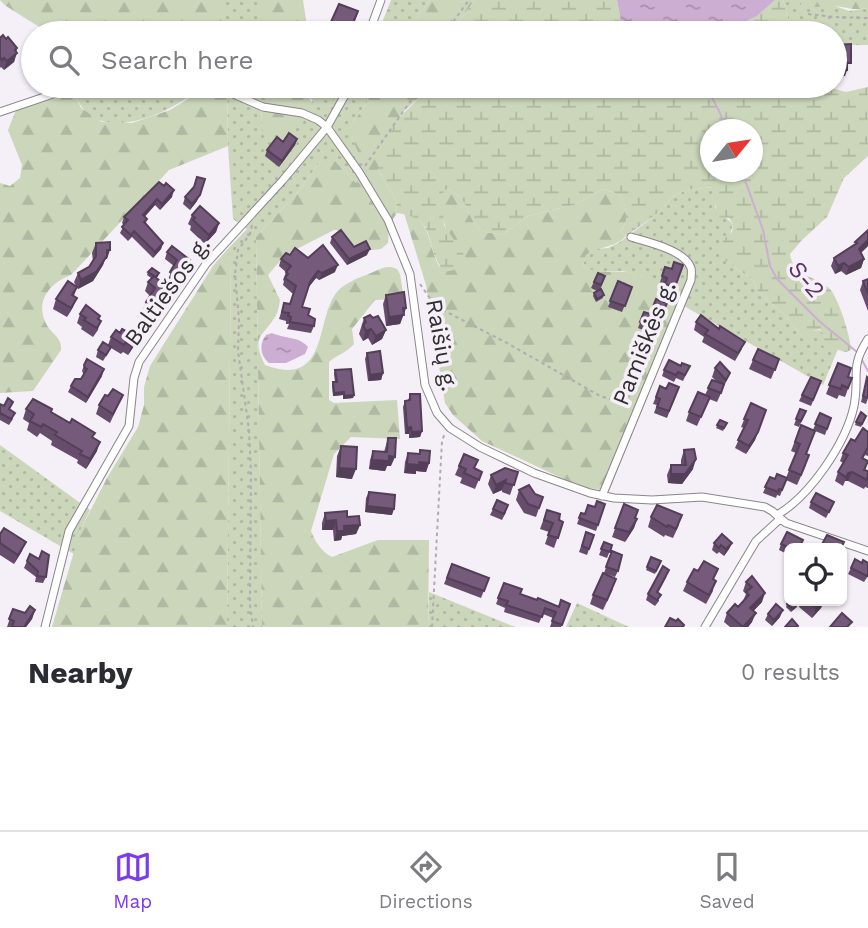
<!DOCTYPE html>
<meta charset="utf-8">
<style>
:root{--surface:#fff;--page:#f2f2f3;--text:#2b2b33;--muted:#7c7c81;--line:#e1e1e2;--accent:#7c3aed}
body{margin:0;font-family:"Work Sans",sans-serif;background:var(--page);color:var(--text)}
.controls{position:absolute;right:21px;bottom:21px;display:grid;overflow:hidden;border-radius:10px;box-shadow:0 2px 5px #0004}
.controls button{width:63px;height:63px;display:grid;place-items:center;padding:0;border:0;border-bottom:2px solid var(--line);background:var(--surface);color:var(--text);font:35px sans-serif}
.compass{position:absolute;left:700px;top:119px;width:63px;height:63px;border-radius:50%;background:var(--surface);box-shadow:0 2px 5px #0004;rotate:60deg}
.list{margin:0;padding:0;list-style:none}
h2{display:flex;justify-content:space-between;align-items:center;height:91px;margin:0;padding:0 28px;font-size:30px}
h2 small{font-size:23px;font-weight:400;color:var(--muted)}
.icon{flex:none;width:38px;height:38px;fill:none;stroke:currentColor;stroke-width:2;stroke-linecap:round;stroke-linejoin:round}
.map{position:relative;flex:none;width:868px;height:627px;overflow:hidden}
.search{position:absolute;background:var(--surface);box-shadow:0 2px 5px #0004;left:21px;right:21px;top:21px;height:77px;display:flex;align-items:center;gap:18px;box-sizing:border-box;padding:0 24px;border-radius:38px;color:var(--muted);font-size:26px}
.sheet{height:203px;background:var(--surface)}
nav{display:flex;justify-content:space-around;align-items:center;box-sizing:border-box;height:98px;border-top:2px solid var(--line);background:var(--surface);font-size:19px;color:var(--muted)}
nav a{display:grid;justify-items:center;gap:4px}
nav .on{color:var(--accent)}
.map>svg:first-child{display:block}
.grass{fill:url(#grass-dots)}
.forest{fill:url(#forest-firs)}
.wetland{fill:url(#wetland-marsh);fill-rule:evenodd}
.water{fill:url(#water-ripples)}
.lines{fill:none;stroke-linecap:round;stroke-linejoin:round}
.stream{stroke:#cdaed3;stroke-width:2}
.street-casing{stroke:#8a858b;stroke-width:9}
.path{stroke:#b1acb3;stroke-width:2;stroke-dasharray:3.5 3.5;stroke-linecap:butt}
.street{stroke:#fff;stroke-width:7}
.wall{fill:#654d6b}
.shaded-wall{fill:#533f57}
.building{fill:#765a7c;stroke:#533f57;stroke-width:2}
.labels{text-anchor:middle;stroke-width:7;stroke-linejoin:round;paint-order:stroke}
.street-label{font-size:23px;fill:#312f32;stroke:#f5eff7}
.water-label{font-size:24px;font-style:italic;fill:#5c3465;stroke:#f5eff7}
</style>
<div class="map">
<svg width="868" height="627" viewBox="0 0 868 627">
<defs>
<pattern id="grass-dots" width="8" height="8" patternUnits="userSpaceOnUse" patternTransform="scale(1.75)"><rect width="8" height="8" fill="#cbd6ba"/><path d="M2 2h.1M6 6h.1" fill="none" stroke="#afb8a0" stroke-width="1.8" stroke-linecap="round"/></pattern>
<pattern id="forest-firs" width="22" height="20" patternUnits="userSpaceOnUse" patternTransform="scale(1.75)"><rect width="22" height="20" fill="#cbd6ba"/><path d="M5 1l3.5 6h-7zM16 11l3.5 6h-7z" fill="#afb8a0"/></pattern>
<pattern id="wetland-marsh" width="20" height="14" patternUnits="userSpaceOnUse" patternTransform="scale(1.75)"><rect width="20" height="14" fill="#cbd6ba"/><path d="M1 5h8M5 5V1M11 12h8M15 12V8" fill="none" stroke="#afb8a0"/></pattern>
<pattern id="water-ripples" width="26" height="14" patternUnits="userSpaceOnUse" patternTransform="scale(1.75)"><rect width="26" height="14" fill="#cdaed3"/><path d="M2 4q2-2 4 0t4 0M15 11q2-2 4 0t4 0" fill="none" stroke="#a78eac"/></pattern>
</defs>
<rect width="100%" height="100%" fill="#f5eff7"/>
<path class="grass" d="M226,0H261V33H226Z
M391,0H430L405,33H378Z
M783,0H800L802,6H835L849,11L868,8V45H835V33H792Z
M73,86H209C203,92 193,94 185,99C151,122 85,144 73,86Z
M227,86H261L262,131L313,101L306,93L304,86H371L367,102L351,126V137L368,170L356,183L334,160H321L298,192L256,237L262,627H227L231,258L225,252L247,229L233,219L228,146Z
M713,187L717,195L715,208L733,224L723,259L754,281L758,292L785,315L805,340L813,331L820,330L823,333V346L838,349L823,385L684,306L641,275L623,271L594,272L583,266L586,255L595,249L608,248L620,242L661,211L673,196L687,190Z
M0,445L90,510L80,531L74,554L0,511Z
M429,592L515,627H428Z
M577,603L629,627H566Z"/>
<path class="forest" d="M0,0H226V33H49L6,6Z
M261,0H303L308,33H261Z
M430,0H475L450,33H405Z
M800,0H868V8C851,11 848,7 833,6C822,6 813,8 802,6Z
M209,86H227L228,146L169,170L71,275C49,283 33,303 48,327C54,335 62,339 61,350L33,391L0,393V183L10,186L20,178L22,165L8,130L16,110L74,93L81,108L102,122L132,123L170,110Z
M261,86H304C306,95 312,99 313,108L306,113L290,134L262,131Z
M371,86H426L422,95L402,113L378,170L396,200L397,213L389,225L388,243L381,249L372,250L365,245L353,246L337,230H334L285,255L268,275L280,300C279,306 278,313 275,317C261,339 251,336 265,365C326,388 316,326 334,296C341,284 358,278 371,273C380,269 387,264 397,269L400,274L403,293L397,299L375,300L352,329L354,344C346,353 337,355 329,362V400L334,403L397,400L400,439L351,437L334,454L311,531C315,542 322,552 332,557L378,540H429L428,627H262L256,237L298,192L321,160H334L356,183L367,170L351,137V126L367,102Z
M447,189C468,195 467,217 479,229C484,233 495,233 502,235L528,216L574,205L603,189L620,195C627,211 631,217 620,232L626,236C615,248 599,246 586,255L583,266C601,277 619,268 638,274C654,280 670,296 684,306L609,491L581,487L482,441L453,415L445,403L426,285L404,213C432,218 428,247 439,266L453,270L465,262C463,253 459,250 454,243C443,227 441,213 442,194Z
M225,252L231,258L227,627H52L80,531L107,478L138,427L144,405V387L150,366L213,266Z"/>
<path class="wetland" d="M475,0H617L623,33H450Z
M775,0H783L792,33H722L757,16Z
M426,86H664L684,93H709L708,86H823L846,92L868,87V156L844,178L827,217L802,240L790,254C793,277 814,275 829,288C838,296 851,338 851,350L846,352L823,346L821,340L823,333L820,329L813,331L812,339L805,340L785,315L758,292L754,281L723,259V240L732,232L733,224L729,218L717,217C714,206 718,197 712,187L687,190L673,196L661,211L626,236L620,232C631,217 627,212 620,195L603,189L574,205L528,216L502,235C495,233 484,233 479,229C467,217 468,195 447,189L442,194L444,225L466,258L465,262C459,268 453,272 444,271C423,248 440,218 397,213L396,200L378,170L380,153L393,124L422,95ZM710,130H752V172H710Z"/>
<path class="water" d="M617,0H775L757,16L722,33H623Z
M272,333C285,339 299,336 308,347L305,354L286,363H269C260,356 259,344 266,335Z"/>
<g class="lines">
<path class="stream" d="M709,92L720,113L726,130
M742,172L763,230L770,266L777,279L819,321L857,352
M862,360L868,371"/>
<g class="street-casing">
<path id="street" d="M369,33L381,0
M215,86L263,107L302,113L318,120L327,127L359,172L388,220L410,274L425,385L437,413L450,428L480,447L534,473L590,493L614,498L652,500L702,497L765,507L772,511L786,523L868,551
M0,112L62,91L91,86
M602,496L691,280C691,276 692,272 691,268C685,250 647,242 631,237
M777,515C810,496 846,443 854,406C860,376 849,368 868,339
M45,627L69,531L129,426L134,378L139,362L206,264L283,180L327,127L350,86
M705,627L756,541L780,519"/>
</g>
<path class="path" d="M808,14L834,17L868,18
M445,33L469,0
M365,166L421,86
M252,225L250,234L238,250L235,274L239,320L238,351L249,430L251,473L250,605L253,627
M420,284L434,304L441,309L507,343L600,396L630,405
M432,627L442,441L445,433"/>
<use href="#street" class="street"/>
</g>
<path class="wall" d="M0,38L6,39L17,48L14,62L4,70L1,67L0,68Z
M297,139L295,145L279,167L265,156L267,150L283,142Z
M159,182L172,197L160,210L155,205L145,216L147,219L146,223L163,243L161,249L153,258L132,237L128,241L120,233L124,225L122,223L124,217Z
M193,188L197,201L190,210L183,204L185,197Z
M192,215L219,223L216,232L205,244L190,230L191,226L188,224Z
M332,237L354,247L367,255L347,265L330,243Z
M855,242L868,246L861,253L864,259L861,268L846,275L841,271L835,274L831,266L834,258L854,245Z
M96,243L107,259H105L103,265L93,281L78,289L77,287L74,296L73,307L67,317L53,309L56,299L76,286L74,282L78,273L89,267L93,261L92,253Z
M167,252L190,260L187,266L174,283L168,279L174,266L165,259Z
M290,255L308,258L335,272L319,280L316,278L308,288L302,307L308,315L314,326L311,333L287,329L289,324H286V321L279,319L284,303L290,304L293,294L283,285L284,281L283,280L286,272L279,266L281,259Z
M683,265L672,297L662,293L664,287L659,285L665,267L672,269Z
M148,272L158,276L157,278L160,281V283L164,298L150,319L142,311L146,302L150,296L145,291L148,282L151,278L147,275Z
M598,273L605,276L600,290L603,298L596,302L593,296L594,293L597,291L591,288Z
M868,279V311L860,290L863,281Z
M618,281L632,287L622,312L608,307Z
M386,295L406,308L400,324L386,326L383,304Z
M667,303L652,339L641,335L643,330L638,328L644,312L650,314Z
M80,314L100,316L98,330L93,337L81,329L82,327L77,323Z
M364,318H373L386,330L382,339L372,345L368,338L363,341L359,334Z
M696,322L742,349L735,361L702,342L704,337L694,330Z
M111,337L134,346L128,355L123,352L121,354L111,348L103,361L96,357L98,350L108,345Z
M367,353L383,373L381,380L368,381L365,359Z
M779,359L771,379L749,369L753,360Z
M838,363L848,377L852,378L845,397L839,395L837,399L826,394Z
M84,365L102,376L86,403L68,392L71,386L81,379L84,375L82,371Z
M681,366H690L683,381L676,378L674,382L662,376L664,370Z
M715,368L730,373L717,402L709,399L697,426L686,421L689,412L705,395L712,380L716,381L712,377Z
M335,370L354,395L353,398L343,399V395L333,396L332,385L333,382H335L334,374Z
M867,377L868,398L866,404L861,402Z
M821,381L811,406L799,401L802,395Z
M660,386L666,389L679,387L667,418L654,413L657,405L653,404Z
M410,394L422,431L420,437L409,438V434H405L403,407L405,401H408Z
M751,403L766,410L755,440L746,454L735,448L744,428L741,427Z
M0,404L10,410L13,419L9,425L0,420Z
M119,404L110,423L96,414L99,405Z
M26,409H52L51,412L93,437L97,451L86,469L77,463L78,460L51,445L52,441L40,433L37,437L27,430L29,423L23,419Z
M800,409L806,411L799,427L794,425Z
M820,413L831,418L825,435L815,431L806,454V465L797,485L786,480L780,496L777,495L776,498L763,493L770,477L775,479L786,478L796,453L791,451L801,425L813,430Z
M866,416L861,427L855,425L856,422Z
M720,420L727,423L723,431L716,428Z
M868,432V456L865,455L863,459L868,479V488L865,487L864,489L848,481H845L843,486L835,481L838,472L843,463L840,461L843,453L855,441Z
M388,438L391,466H387L385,471L369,469L370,460L373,451L384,452Z
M341,446L352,479L336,477L337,456Z
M420,450L429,463L426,472L416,471V474L404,473L405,462L408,453L419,454Z
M684,450L693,469L682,484L668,483L667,475L671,465H681V460Z
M464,454L475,469L482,472L475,489L460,483L462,478L455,475Z
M518,472L510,495L502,492V490L493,494L488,484L491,475Z
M519,490L543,497L536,517L524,513L516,500Z
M369,492L392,515L365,512L366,498Z
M811,502L831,508L826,518L809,508Z
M605,504L596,531L577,524L581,513L585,514L595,507Z
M624,504L637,519L634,528L625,542L612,537Z
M493,509L506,512L502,520L490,515Z
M547,510L559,520L563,522L554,548L545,544L549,532L540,529Z
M325,513L347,517L360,525L356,534L342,536L341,540L334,541L333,530H322V523Z
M651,517L679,525L673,538L665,535L664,537L648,527Z
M586,532L594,535L587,555L579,552Z
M0,534L22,551L14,564L0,555Z
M803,540L800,548H789V555L779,550L781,544Z
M604,542L612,545L607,558L599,555Z
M714,543H732L729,549L724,556L719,552L717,554L712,550Z
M612,551L618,571L615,577L604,573Z
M30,554L46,577L43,583L35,582L36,577L24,568Z
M651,557L661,561L655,574L646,570Z
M862,563H868V576L864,582L848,574L851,568Z
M452,564L489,578L481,598L444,584Z
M667,576L658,593L659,601L655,606L646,600L648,594Z
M752,576L762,602L753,611L752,622L748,627H730L724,622L727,613L738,607L743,601L746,594L743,591L746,582Z
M714,580L713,591L706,604L683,591L687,582Z
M504,583L520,594L537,600L559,607L570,604L561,627H550L553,618L543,614L539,623L504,612L505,608L496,604Z
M613,589L603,610L590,604L593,595Z
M801,601H824L821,608L812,618L799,607Z
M787,604L797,607L791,612L786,607Z
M13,609L25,613L35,610L32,619L26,627H7Z
M768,614L780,617L772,626L765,620Z"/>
<path class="shaded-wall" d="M17,48L14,55L17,53L14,62L4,70L7,61Z
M847,70L845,76L835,77V71Z
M297,139L295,145L279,167L282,161Z
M174,190L172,197L160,210L162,204Z
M200,195L197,201L190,210L192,204Z
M157,199L155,205L141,221L143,215Z
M219,223L216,232L205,244L209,235Z
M868,240V246L856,257L859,249Z
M163,243L161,249L153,258L155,252Z
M370,249L367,255L347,265L349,259Z
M107,250H110L107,259H105L103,265L93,281L78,289L81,280Z
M864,259L861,268L846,275L849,267Z
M190,260L187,266L174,283L176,277Z
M844,263L841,271L835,274L838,266Z
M338,265L335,272L319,280L322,273Z
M318,271L316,278L307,289L310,282Z
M168,289L164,298L150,319L154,309Z
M77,298L73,307L67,317L71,308Z
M403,308H406L400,324L386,326L389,317Z
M371,329L368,338L363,341L366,331Z
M386,330L382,339L372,345L376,336Z
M137,337L134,346L128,355L131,346Z
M104,369L102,376L86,403L88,397Z
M383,373L381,380L368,381L370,375Z
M344,392L343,395L333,396L334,393Z
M354,395L353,398L343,399L344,396Z
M411,427L409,434H405L407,428Z
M422,431L420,437L409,438L412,432Z
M758,432L755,440L746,454L749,446Z
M100,442L97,451L86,469L90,459Z
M389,456L395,457L391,466H387L385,471L369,469L372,460Z
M696,459L693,469L682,484L668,483L671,474Z
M419,462L429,463L426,472L416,471V474L404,473L407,464Z
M339,468L356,469L352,479L336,477Z
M852,472L848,481H845L843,486L848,473Z
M506,480L502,490L493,494L496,485Z
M367,506L394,509L392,515L365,512Z
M637,519L634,528L625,542L629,532Z
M336,520L333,530H322L326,521Z
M360,525L356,534L342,536L341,540L334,541L337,531L344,526Z
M26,542L22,551L14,564L18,555Z
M732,543L729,549L724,556L726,549Z
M765,593L762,602L747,618L750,608Z
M823,601H824L821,608L812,618L816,608Z
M35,610L32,619L26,627H24Z
M783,610L780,617L772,626L774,620Z
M756,613L752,622L748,627H743Z"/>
<path class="building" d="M339,4L358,11L349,33H326Z
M3,35L6,39L8,37L17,48L15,50L17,53L7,61L4,58L2,60L0,57V38Z
M851,44V63H847V70L835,71V45Z
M289,133L297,139L282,161L267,150L277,137L283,142Z
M197,177L205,179L200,195L192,204L185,197L194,187Z
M159,182L164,186L166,183L174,190L162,204L157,199L143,215L147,219L144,222L163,243L155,252L134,231L131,235L122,227L128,220L124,217Z
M200,206L219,223L209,235L193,220L195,218L192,215Z
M341,230L354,247L366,241L370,249L349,259L332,237Z
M868,230V240L859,249L864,259L849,267L844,263L838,266L834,258L857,243L855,242Z
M110,242V250H107V256L96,272L81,280L78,273L89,267L96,256V243Z
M323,245L338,265L322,273L318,271L310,282L302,307L310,309L308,315L315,319L314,326L290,322L291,317L288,316L289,313L282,312L284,303L290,304L296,286L285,278L288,274L286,272L291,266L281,259L286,253L290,255L295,248L308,258Z
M172,246L190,260L176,277L170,272L177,260L167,252Z
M674,262L683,265L675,287L665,284L667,278L662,276L665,267L672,269Z
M152,268L159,273L156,277L148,272Z
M598,273L605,276L601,285L594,282Z
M154,276L160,281L159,283L168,289L154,309L146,302L155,288L148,282Z
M868,279V294L863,281Z
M68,281L77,287L72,295L77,298L71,308L56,299Z
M618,281L632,287L625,306L610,301Z
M601,289L604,295L597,299L594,293Z
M404,292L406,308H403L404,315L389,317L386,295Z
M656,299L667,303L654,333L643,328L645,324L640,322L644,312L650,314Z
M86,305L100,316L98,319L101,321L97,328L84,320L86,318L80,314Z
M370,315L373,318L378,316L386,330L376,336L371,329L366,331L363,325L366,322L364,318Z
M701,315L719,329L720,326L745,342L738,353L705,334L708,330L696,322Z
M122,329L137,337L131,346L126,342L124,345L111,337L116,330L120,333Z
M103,342L111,347L106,355L98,350Z
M758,349L779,359L775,370L753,360Z
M380,351L383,373L370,375L367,353Z
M87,359L104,369L88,397L71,386L75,379H81L87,369L85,368L84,365Z
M669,360L681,366L682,363L690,366L685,375L678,372L676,375L664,370Z
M720,362L730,373L726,380L715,368Z
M838,363L851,368L848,377L852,378L848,388L842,385L841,389L829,385Z
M351,369L354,395L344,396V392L334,393L333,382H337L335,370Z
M811,377L821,381L813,400L802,395Z
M867,377L868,378V398L863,396Z
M712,380L724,384L721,393L708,388Z
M669,383L679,387L669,411L657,407L660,399L656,397L660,386L666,389Z
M113,389L123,395L113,414L99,405L105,395L108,396Z
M698,392L710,397L701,417L689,412Z
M410,394H420L422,431L412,432L411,427L407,428L405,401L410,400Z
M8,398L13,402L9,409L15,413L11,419L0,413V404L4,406Z
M33,399L52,409L51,412L70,423L72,419L95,433L92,437L100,442L90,459L80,454L82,451L55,435L57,432L43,424L41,427L30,421L34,414L26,409Z
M751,403L766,410L758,432L749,446L738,440L748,420L744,419Z
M800,409L806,411L801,421L796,419Z
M861,412L866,416L862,424L856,422Z
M820,413L831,418L827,429L815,424Z
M720,420L727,423L724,428L717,425Z
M801,425L815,431L806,454L809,455L801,475L789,470L800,444L795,442Z
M863,428L868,432V447L862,458L868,461L864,470L868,471L867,480L852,472L848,473L846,477L838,472L848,455L843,453L851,439L855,441Z
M388,438H396L395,457L389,456V461L372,460L373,451L387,452Z
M341,446L357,447L356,469L339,468Z
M694,449L696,459L685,474H671V465H686L684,450Z
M420,450L430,451L429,463L419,462V465L407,464L408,453L420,454Z
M464,454L478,460L474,468L482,472L479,480L464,473L466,469L459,466Z
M505,468L518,472L514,485L505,483L506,480L496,485L491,475Z
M777,474L787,478L782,490L779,489L778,492L765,487L770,477L775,479Z
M529,485L535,494L543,497L539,508L528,504L519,490Z
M369,492L395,495L394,509L367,506Z
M816,493L834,502L829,512L811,502Z
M497,500L508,505L504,514L493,509Z
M597,501L605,504L598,525L579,518L581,513L585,514L588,505L595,507Z
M624,504L638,510L635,518L637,519L629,532L615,528Z
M657,505L682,515L676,529L668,525L667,527L651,517Z
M547,510L560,514L559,520L563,522L558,538L548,535L553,523L544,520Z
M347,511V517L359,516L360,525L344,526V531H337L336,520L326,521L325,513Z
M4,528L26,542L18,555L0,543V534Z
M586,532L594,535L589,549L582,546Z
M787,532L803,540L799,548L794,545L792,548H790L781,544Z
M722,534L732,543L726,549L721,545L719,548L714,543Z
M827,535L844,542L841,548H820Z
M604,542L612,545L610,552L601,549Z
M42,551L49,555L46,577L37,576L38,571L27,561L30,554L39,559Z
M612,551L622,555L618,571L606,567Z
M651,557L661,561L656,571L647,567Z
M855,559L862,563L863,560L868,563V574L867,576L851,568Z
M704,561L718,569L713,579L716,581L709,595L687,582L694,569L698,571Z
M452,564L489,578L484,591L447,578Z
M663,566L669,570L657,592L661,595L657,600L648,594Z
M603,573L616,579L607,600L593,595Z
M752,576L765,593L750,608L756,613L743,627L727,613L735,604L738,607L749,595L746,592L752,587L746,582Z
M504,583L522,589L520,594L537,600L538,598L559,607L561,600L570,604L562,625L552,621L556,612L545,608L542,617L506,605L508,601L498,598Z
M790,601H795L798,604L793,609L787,604Z
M806,601H823L816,608Z
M776,604L783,610L774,620L768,614Z
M30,606L35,610L24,627H12L14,621L9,619L13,609L25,613Z
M842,613L852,622L847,627H830Z
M670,618L676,621L678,619L684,625L683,627H665Z
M792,619L798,626L797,627H785Z"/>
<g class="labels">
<g class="street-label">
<text transform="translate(167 291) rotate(-54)" y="8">Baltiešos g.</text>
<text transform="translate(644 343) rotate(-68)" y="8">Pamiškės g.</text>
<text transform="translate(442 345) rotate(80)" y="8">Raišių g.</text>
</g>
<g class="water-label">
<text transform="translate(806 279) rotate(49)" y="8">S-2</text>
</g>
</g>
</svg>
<div class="controls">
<button><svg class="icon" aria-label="locate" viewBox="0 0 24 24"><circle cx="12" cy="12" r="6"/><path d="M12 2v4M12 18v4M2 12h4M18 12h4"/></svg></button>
</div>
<svg class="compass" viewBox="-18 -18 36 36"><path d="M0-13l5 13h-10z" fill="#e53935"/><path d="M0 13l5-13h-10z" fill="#7c7c81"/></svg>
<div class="search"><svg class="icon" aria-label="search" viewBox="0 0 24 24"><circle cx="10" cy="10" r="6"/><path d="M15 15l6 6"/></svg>Search here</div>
</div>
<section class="sheet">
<h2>Nearby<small>0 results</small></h2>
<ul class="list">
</ul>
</section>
<nav>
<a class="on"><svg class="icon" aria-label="map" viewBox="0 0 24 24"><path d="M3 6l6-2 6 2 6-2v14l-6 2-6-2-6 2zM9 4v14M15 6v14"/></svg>Map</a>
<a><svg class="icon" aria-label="directions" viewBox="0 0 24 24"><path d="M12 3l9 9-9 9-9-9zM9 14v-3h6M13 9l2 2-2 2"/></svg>Directions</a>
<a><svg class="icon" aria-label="saved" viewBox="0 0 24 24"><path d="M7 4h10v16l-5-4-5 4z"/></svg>Saved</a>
</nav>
